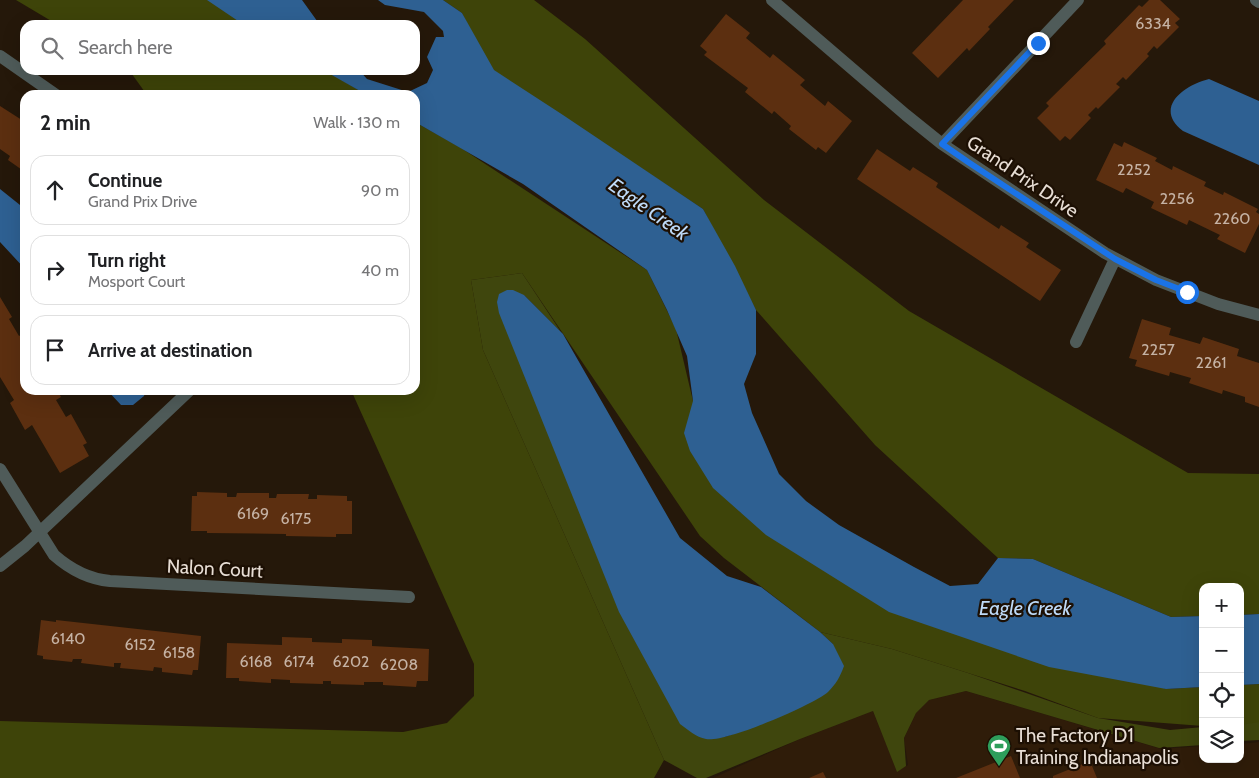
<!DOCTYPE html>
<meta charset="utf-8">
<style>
:root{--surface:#fff;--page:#f6f6f6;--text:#202124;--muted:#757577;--line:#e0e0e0}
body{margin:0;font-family:Cabin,sans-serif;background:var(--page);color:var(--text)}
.controls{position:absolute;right:15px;bottom:15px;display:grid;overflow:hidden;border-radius:10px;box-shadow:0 5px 20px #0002}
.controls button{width:45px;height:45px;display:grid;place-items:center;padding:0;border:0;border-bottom:1px solid var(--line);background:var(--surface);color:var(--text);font:25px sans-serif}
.stop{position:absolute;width:15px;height:15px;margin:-11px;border:4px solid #1a73e8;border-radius:50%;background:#fff}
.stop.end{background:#1a73e8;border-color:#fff;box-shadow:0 1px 5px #0008}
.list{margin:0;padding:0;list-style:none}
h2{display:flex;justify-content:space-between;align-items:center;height:65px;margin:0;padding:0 20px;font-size:21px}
h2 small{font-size:16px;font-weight:400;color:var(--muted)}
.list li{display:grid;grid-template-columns:32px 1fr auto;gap:15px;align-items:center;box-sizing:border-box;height:70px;margin:0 10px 10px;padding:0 10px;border:1px solid var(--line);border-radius:15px}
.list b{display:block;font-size:19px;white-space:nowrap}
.list p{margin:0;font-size:16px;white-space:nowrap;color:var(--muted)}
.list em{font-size:16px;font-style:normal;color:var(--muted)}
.icon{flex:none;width:28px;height:28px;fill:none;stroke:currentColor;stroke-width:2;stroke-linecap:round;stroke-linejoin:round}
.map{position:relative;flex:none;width:1259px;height:778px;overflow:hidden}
.search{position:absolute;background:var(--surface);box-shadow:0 5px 20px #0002;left:20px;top:20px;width:400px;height:55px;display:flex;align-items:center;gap:12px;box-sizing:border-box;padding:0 18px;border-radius:15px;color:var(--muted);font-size:19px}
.panel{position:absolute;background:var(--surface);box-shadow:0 5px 20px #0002;left:20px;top:90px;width:400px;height:305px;border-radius:15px}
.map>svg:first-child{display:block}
.built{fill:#2f1c09}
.green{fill:#3f460d}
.forest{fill:#3e4409}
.water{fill:#2e6092}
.building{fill:#5c2f10}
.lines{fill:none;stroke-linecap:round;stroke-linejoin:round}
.minor{stroke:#4f5b59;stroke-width:12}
.route{stroke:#1a73e8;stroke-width:6}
.labels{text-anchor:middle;stroke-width:4.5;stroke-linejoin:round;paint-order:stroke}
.number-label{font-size:16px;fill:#c5b2a4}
.street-label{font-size:19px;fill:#e8ded5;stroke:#1c0f03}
.poi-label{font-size:19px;fill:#e8ded5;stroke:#1c0f03;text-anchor:start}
.water-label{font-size:20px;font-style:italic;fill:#bedaf8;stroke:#1c0f03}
</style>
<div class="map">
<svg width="1259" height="778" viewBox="0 0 1259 778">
<rect width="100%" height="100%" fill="#25180a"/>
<path class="built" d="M966,691L1161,749L1203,746V759H1240V744L1259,742V778H713L800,739L873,711L897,771L908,765L904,738L916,713L929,700Z"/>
<path class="green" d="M522,273L561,332L524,295L725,737L783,715L826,693L833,644L820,632L892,649L968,673L1098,718L1170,730L1203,727V745L1159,748L966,691L929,700L916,713L904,738L906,766L897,772L873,711L800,739L706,778H697L664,760L483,350L471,280Z
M1259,721V740L1240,741V723Z"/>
<path class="forest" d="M16,0H215L254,25H58Z
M443,0H534L585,39L764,200L909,311L1188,473L1259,474V614L1240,615V587H1203V616L1171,617L1033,559L998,558L875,445L756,310L703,209L488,67L462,13Z
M129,70H325L367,95H147Z
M415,122L461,148L647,270L676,329L693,401L740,512L1166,689L1203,687V726L1098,718L1025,691L892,649L820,632L724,558L700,536L522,273L471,280L483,350L664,760L654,778H0V721L403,732L447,723L474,696V664L351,390H415Z
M1259,684V722L1240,725V685Z"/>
<path class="water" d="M207,0H302L320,25H244Z
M378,0H443L462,13L494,70L563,115L703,209L735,266L756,310V354L744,384L752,413L779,474L806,501L839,525L914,567L950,586L978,584L998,558L1033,559L1171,617L1203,616V687L1166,689L1049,667L889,612L766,535L713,488L690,451L684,433L693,401L687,356L667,310L647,270L523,184L415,122V95H367L323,70H359L367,79L408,92L427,83L433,70L427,57L436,37H444L443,31L424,12L385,5Z
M1209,79L1259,101V165L1183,131C1153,108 1184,85 1209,79Z
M0,189L25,209V269L0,242Z
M507,290H513L524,295L563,334L680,538L727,576L761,587L820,632L833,644L844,666C840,677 836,684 828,692C813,705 725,743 706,739C696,737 688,730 680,724L619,612L499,313L497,302L499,294Z
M107,390H146L144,396L133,405H121Z
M1259,614V684L1240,685V615Z"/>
<path class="building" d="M963,0H1014L988,27L990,29L969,51L967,48L938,78L912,53Z
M1149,0H1160L1180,19L1175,23L1179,27L1157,49L1154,46L1147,54L1149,56L1126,80L1123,77L1116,84L1120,87L1098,109L1096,107L1088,115L1091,118L1070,140L1065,136L1060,141L1037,118L1049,106L1046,103L1106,44L1104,41L1139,5L1142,7Z
M726,14L750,33L746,38L770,58L773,54L805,80L800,85L825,106L828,101L852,121L826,153L818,147L816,150L789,129L791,126L774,111L772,114L745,92L748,88L704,55L707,52L700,46Z
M0,106L25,122V172L8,160L10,156L0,149Z
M1124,142L1157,158L1155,161L1172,170L1173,166L1206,182L1204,186L1223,195L1224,192L1258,209L1256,212L1259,214V224L1245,253L1217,239L1220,235L1189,220L1187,225L1151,208L1154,202L1126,188L1123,193L1096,180L1114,143L1122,147Z
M877,149L910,171L913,167L938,183L936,187L999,229L1001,225L1029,243L1026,247L1061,270L1040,301L857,179Z
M0,297L12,317L9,319L19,336L23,334L25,337V390H57L61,397L56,400L66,417L71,414L87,443L83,445L89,456L60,473L32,425L25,430L10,403L14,400L0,377Z
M1142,319L1171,328L1169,335L1200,344L1203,337L1239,349L1237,356L1259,363V407L1245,402V397L1223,390L1222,394L1189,383L1191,378L1170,372L1169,376L1135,366L1137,360L1129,358Z
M197,492L227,493V497H236L237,493H269V498H276L277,494H309L308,499H317V495L347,496V501H352V534H336V537L286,536V534L207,533V531H191L192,496H197Z
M41,620L56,622V620L201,636L198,670H193L192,675L162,672V668L154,667L153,671L120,668L121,663H114V667L81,663L82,659H73L72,662L43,659V656L37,655Z
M282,637L312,638V642L342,643V639L372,640V646L429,649L428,681H417L416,687L383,685V682H364V685L331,684V681H323V684L290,683V680L271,679V683L239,681V678H226L227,643L282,645Z
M1011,756L1020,778H956Z
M1090,761L1097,778H1053V776Z
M823,772L826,778H809Z"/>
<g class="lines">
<path class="minor" d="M772,0L906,115L942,144L1105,253L1156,280L1218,304L1259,315
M1256,0L1259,2
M0,56L56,95
M942,144L1078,0
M1076,342L1115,259
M0,469L54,555C71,570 88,579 110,581L409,597
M0,566L25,546L190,390"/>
</g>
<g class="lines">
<path class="route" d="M1038,43L942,144L968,162L1115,259L1156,280L1187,292"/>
</g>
<defs>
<g id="stadium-pin" transform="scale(1.25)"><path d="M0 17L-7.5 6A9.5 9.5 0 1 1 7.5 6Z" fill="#2e9e5b" stroke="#1c0f03"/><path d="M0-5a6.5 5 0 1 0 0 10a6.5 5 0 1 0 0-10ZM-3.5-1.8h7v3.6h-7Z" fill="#fff"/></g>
</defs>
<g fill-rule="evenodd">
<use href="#stadium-pin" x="999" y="746"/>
</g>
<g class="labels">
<g class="number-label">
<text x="1153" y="29">6334</text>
<text x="1134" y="175">2252</text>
<text x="1177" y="204">2256</text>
<text x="1232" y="224">2260</text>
<text x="1158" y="355">2257</text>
<text x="1211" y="368">2261</text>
<text x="253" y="519">6169</text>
<text x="296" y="524">6175</text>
<text x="68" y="644">6140</text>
<text x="140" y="650">6152</text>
<text x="179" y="658">6158</text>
<text x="256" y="667">6168</text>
<text x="299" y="667">6174</text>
<text x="351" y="667">6202</text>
<text x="399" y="670">6208</text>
</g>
<g class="street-label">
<text transform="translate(1023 176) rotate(34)" y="7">Grand Prix Drive</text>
<text transform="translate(215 568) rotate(3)" y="7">Nalon Court</text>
</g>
<g class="poi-label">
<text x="1016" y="742">The Factory D1<tspan x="1016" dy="22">Training Indianapolis</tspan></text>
</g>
<g class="water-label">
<text transform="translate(649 209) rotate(35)" y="7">Eagle Creek</text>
<text x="1025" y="615">Eagle Creek</text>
</g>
</g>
</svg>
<div class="controls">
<button>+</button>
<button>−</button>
<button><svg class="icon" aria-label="locate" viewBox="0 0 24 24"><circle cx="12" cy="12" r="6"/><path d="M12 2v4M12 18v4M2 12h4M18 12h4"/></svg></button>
<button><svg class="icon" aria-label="layers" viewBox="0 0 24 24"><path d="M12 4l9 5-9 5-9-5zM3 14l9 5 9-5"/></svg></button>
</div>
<div class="stop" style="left:1187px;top:292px"></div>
<div class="stop end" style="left:1038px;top:43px"></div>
<div class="search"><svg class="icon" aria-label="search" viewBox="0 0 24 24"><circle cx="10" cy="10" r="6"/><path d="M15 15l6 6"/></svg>Search here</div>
<section class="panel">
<h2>2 min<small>Walk · 130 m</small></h2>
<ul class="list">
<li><svg class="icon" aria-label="ahead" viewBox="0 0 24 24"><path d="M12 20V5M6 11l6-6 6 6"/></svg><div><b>Continue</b><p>Grand Prix Drive</p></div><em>90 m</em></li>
<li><svg class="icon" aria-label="right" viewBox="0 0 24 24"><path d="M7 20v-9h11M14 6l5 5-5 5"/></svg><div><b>Turn right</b><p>Mosport Court</p></div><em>40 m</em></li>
<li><svg class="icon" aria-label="arrive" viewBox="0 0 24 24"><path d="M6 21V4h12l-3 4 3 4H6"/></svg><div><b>Arrive at destination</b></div></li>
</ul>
</section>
</div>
